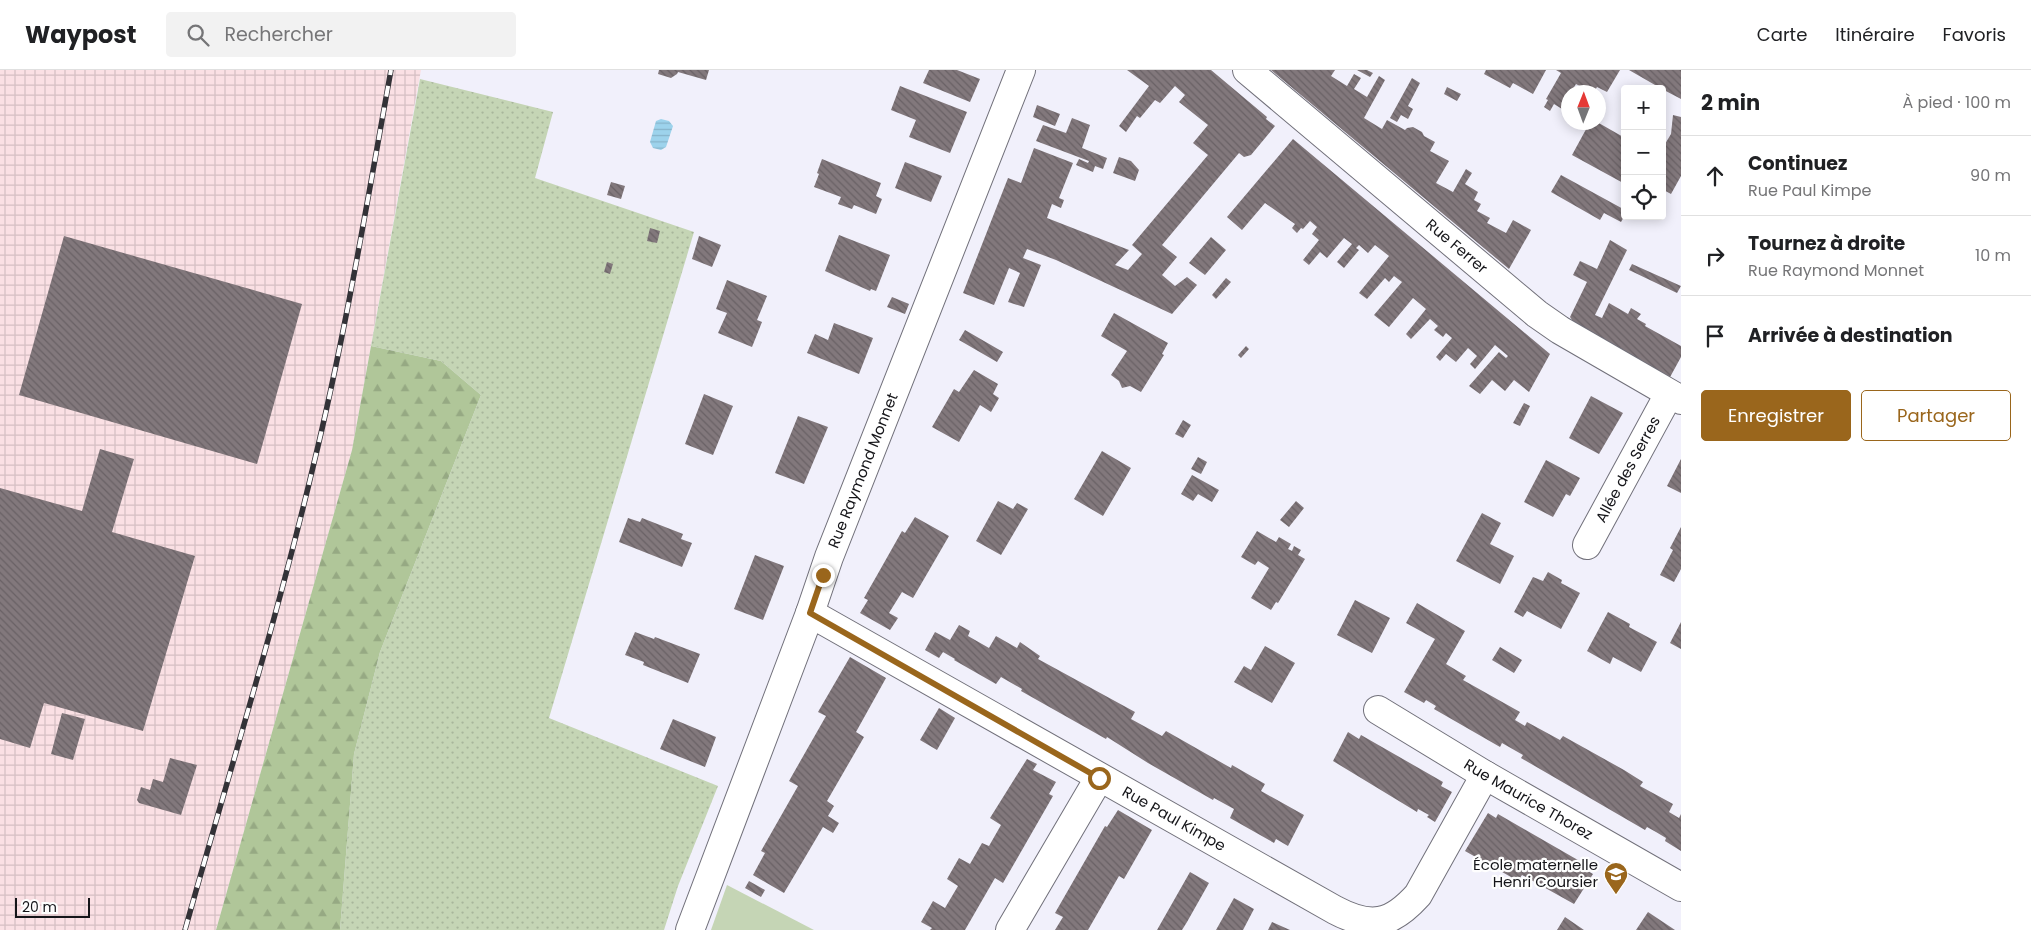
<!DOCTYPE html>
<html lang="fr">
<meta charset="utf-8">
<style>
:root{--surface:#fff;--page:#f2f2f2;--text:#202124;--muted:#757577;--line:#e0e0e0;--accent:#9a661c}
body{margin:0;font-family:Poppins,sans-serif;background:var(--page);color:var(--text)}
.controls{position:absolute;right:15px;top:15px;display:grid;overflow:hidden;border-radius:5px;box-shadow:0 2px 12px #0003}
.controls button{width:45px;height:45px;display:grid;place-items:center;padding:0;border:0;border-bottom:1px solid var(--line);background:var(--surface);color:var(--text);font:25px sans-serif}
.compass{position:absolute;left:1561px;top:15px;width:45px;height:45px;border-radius:50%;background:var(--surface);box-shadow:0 2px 12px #0003;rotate:1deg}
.scale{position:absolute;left:15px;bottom:12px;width:75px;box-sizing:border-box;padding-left:5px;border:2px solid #151519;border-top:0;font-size:14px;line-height:18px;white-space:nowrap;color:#151519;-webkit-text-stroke:4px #fefefe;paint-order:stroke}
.stop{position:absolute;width:15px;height:15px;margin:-11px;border:4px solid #9a661c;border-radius:50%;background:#fff}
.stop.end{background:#9a661c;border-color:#fff;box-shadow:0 1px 5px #0008}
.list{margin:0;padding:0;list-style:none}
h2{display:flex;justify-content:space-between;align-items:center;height:65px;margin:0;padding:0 20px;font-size:21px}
h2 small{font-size:16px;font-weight:400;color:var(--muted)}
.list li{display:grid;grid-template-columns:32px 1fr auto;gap:15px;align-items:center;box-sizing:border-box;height:80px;padding:0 20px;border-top:1px solid var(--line)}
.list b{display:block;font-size:19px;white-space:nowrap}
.list p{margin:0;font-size:16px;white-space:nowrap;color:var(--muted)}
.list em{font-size:16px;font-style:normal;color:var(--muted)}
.actions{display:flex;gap:10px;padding:15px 20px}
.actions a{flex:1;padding:11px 0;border:1px solid var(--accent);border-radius:5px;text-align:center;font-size:18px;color:var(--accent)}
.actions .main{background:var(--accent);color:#fff}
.icon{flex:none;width:28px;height:28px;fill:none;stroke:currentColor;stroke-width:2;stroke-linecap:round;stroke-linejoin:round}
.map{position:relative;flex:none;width:1681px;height:860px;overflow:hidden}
header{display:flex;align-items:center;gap:30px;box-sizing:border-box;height:70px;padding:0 25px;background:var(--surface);border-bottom:1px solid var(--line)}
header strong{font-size:24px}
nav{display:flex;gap:28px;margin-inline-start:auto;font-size:18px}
.search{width:350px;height:45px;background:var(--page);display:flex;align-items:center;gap:12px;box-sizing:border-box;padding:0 18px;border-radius:5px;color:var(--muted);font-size:19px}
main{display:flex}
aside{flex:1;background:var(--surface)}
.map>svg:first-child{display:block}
.industrial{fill:url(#industrial-grid)}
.grass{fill:url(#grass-dots)}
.forest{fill:url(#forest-firs)}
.park{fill:#c5d5b5}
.water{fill:url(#water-rules)}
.building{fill:url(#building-back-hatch)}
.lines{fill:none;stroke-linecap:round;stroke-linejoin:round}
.minor-casing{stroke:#71707a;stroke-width:30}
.minor{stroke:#fff;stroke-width:28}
.rail-casing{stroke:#333237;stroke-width:5.5}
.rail{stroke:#fefefe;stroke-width:4;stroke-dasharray:11;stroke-linecap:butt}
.route{stroke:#9a661c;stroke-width:6}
.labels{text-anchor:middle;stroke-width:4.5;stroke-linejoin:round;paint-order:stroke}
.street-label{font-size:15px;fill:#151519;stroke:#fefefe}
.poi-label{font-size:15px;fill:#151519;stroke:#fefefe;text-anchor:end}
</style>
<header>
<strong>Waypost</strong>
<div class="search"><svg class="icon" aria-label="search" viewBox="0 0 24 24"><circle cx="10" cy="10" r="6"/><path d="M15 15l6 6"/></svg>Rechercher</div>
<nav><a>Carte</a><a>Itinéraire</a><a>Favoris</a></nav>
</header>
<main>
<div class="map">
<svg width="1681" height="860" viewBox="0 0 1681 860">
<defs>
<pattern id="industrial-grid" width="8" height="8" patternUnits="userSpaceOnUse" patternTransform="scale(1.25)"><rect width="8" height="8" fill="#fae0e4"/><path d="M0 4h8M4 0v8" fill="none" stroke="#d5bfc3"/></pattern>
<pattern id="grass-dots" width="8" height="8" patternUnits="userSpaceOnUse" patternTransform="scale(1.25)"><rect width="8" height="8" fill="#c5d5b5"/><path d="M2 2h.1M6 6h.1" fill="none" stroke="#a8b69b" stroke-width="1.8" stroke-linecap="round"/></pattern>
<pattern id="forest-firs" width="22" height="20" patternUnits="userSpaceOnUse" patternTransform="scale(1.25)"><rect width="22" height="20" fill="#b0c699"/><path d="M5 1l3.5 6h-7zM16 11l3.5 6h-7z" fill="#96a983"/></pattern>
<pattern id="water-rules" width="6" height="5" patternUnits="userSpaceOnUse" patternTransform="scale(1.25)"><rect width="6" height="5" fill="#9dd3ec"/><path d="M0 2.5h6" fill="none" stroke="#86b4ca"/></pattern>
<pattern id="building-back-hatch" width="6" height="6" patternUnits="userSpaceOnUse" patternTransform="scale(1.25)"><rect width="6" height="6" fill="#82787c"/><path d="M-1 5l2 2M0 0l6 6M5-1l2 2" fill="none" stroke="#696165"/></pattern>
</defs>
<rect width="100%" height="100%" fill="#f1f0fb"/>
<path class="industrial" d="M0,0H421L352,380L216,860H0Z"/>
<path class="grass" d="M420,9L553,42L535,108L694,162L549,648L718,716L678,816L664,860H340L354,684L380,582L481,325L441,291L371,276Z"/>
<path class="forest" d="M371,276L441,291L481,325L380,582L354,684L340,860H216L352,380Z"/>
<path class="park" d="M727,815L814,860H711Z"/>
<path class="water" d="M661,49L669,51L673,56L666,77L661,80L653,78L650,72L656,51Z"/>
<path class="building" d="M659,0H709L706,10L678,2L677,4L671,8L658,4Z
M929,0H957L980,9L970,32L923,13Z
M1127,0H1211L1267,47L1266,49L1275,56L1251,85L1244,87L1239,83L1162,175L1177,187L1162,205L1175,216L1187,207L1197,215L1172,244L1056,190L1027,179L1023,188L1041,195L1024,237L1008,232L1020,203L1009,198L994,235L963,223L1008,108L1021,113L1034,78L1073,93L1059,128L1064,130L1061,138L1052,134L1047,148L1129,180L1115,195L1128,200L1142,184L1132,175L1208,85L1193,73L1208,55L1179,32L1185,25L1175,16L1160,33L1155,30L1140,48L1137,46L1126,62L1119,56L1149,16Z
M1271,0H1335L1331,6L1347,16L1354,4L1361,8L1354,19L1367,27L1379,6L1385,10L1364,48L1382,59L1387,50L1405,60L1407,58L1413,57L1422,62L1424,66L1435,72L1430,81L1449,91L1436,113L1453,122L1466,99L1472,103L1465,114L1478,122L1474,130L1481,134L1477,141L1490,148L1487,153L1506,163L1513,150L1531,160L1509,199Z
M1357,0H1367L1373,3L1370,7Z
M1486,0H1546L1533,24L1513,13L1510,18L1484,4Z
M1556,0H1620L1607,22L1597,17L1594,22H1591L1576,14L1571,22H1568V27L1562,39L1554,34L1550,41L1544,37L1548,30L1546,29L1561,3Z
M1629,0H1681V29L1662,19Z
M1412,8L1420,13L1408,36L1413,39L1408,49L1401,45L1397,52L1390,48Z
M900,16L967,42L950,83L909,67L916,50L891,40Z
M1447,17L1461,24L1457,31L1444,24Z
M1037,35L1060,44L1055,56L1033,47Z
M1673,45L1681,47V106L1671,124L1662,119V79L1671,64Z
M1072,48L1090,55L1082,78L1107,88L1103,99L1095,96L1093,102L1076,95L1079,89L1088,93L1089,91L1036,71L1043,55L1066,63Z
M1590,52H1597L1625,68V114L1572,85Z
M1293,69L1550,284L1529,322L1514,310L1505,321L1492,310L1480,324L1469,316L1499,282L1506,288L1508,286L1495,275L1475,299L1470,294L1477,286L1468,278L1456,292L1446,284L1440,291L1436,287L1452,268L1446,263L1443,267L1434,260L1438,256L1430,249L1411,269L1406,264L1426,239L1413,228L1389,257L1374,245L1402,212L1394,206L1389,212L1385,208L1367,229L1359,223L1389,186L1375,175L1368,183L1359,175L1356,178L1359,180L1344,198L1337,192L1352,174L1344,168L1327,188L1320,182L1309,195L1303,190L1319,170L1312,164L1317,157L1310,151L1303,159L1301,158L1297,163L1292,158L1295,154L1265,133L1242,160L1227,147Z
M1119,87L1131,91L1139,100L1135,111L1113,103Z
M822,89L881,113L876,126L882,129L876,144L854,135L852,139L838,134L841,127L814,117L819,104L817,103Z
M905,92L942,106L931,132L895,118Z
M1561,105L1625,140V145L1621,152L1604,143L1600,150L1551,122Z
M611,112L625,116L621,129L607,125Z
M650,158L660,161L657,173L647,171Z
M839,165L890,185L876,221L871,219L870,221L825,201Z
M64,166L302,234L257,394L19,325Z
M699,166L721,175L712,197L692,189Z
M1211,167L1226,180L1205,205L1189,193Z
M1610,170L1627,180L1595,245L1602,248L1609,233L1628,244L1631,238L1641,244L1637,249L1646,254L1645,256L1681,276V287L1669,309L1575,254L1570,247L1587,212L1573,205L1580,191L1597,199Z
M607,192L613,194L610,204L604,202Z
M1632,194L1681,216L1677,223L1629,200Z
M1226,208L1231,212L1216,229L1212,225Z
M727,210L767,226L757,250L762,252L752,277L718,263L727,243L716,239Z
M892,227L909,234L905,244L887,237Z
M1114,243L1168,273L1162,284L1164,285L1141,322L1130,316L1122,318L1119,311L1111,305L1127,281L1101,266Z
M834,253L873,268L859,304L807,283L815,264L828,270Z
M965,260L1003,282L997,292L959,270Z
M1246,276L1249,279L1241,288L1238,285Z
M974,300L998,314L993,324L999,328L991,342L980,335L959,372L932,357L954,319L959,322Z
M704,324L733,336L713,385L685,374Z
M1591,326L1623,343L1599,384L1569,368Z
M1524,333L1530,336L1520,356L1513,353Z
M798,346L828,357L804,414L775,403Z
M1183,350L1191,355L1183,368L1175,364Z
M100,379L134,389L112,462L195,486L143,661L44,633L30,678L0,669V418L82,441Z
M1102,381L1131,398L1103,446L1074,429Z
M1198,387L1207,392L1201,404L1191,399Z
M1681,389V423L1667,416Z
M1546,390L1580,408L1570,426L1566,424L1553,447L1524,432Z
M1192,405L1219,420L1212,432L1198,424L1193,431L1181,424Z
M998,431L1013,439L1017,433L1028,439L1001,485L976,471Z
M1296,431L1304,438L1289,457L1280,450Z
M1482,443L1501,453L1490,474L1514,486L1500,514L1456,491Z
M915,447L949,466L913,528L902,522L889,543L898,548L890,560L860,543L868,530L864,528L876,507L902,461L905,463Z
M628,448L640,452L642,448L683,464L681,469L692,473L682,497L619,472Z
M1681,457V499L1674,512L1660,505L1673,480L1670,478Z
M1257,461L1276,472L1279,467L1291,474L1288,479L1292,481L1294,476L1301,480L1298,485L1305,489L1278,533L1276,532L1271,540L1251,528L1269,498L1258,491L1255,495L1241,487Z
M755,485L784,496L763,550L734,539Z
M1548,502L1562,510L1561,513L1580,523L1561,559L1527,541L1523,547L1514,542L1533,507L1543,511Z
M1355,530L1390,548L1372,583L1337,565Z
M1417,533L1465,561L1446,594L1466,606L1463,610L1520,642L1515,650L1525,656L1527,652L1560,670L1563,666L1624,700L1643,712L1640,716L1673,734L1669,742L1679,748L1681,744V781L1665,771L1666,768L1656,762L1647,757L1645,760L1521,688L1523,685L1502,673L1500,677L1434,639L1436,636L1426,630L1424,633L1404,622L1435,569L1406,553Z
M1608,542L1630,554L1629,557L1657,572L1641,602L1613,587L1610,594L1587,581Z
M1681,552V579L1670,573Z
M959,555L970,561L968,566L989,578L996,566L1017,578L1020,572L1040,586L1038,589L1135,642L1131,649L1162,666L1166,661L1231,698L1232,695L1265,714L1261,721L1304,745L1288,776L1276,769L1274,773L1230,748L1234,739L1214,728L1213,730L1148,693L1107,667L1106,669L1021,621L1022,619L1001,607L996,614L954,590L955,589L943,582L939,588L925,580L935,562L950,570Z
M635,562L654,569L655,567L700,584L688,613L643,595L644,592L625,585Z
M1265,576L1295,593L1272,633L1234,612L1244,596L1251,600Z
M1500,577L1522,590L1514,603L1492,590Z
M850,587L886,608L856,662L864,667L827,731L834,736L828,746L839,753L833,763L823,757L784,823L753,805L765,783L761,781L798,716L789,711L826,646L818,642Z
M939,638L955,648L937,680L920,670Z
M62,643L85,649L73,690L51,684Z
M673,649L716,667L705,697L660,679Z
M1348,662L1359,669L1361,665L1443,712L1441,716L1452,722L1435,752L1427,747L1429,745L1418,739L1417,742L1333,691Z
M170,688L197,695L181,745L139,733L137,730L141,717L150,720L153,709L163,712Z
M1027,689L1037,694L1033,700L1056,712L1049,724L1053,726L1003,813L995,808L965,860H930L932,858L921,852L933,831L945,838L958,816L947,809L959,788L970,794L982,773L989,776L1001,755L990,748Z
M1118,740L1152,760L1124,809L1119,806L1088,860H1055L1063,847L1055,843L1105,756L1107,757Z
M1488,743L1496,748L1498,744L1583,793L1581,797L1593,804L1574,834L1522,805L1518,811L1465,781Z
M1190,802L1209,813L1187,852L1182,860H1157Z
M749,811L765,820L761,827L745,818Z
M1234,828L1254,839L1243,860H1216Z
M1648,842L1675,860H1636Z
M1565,847L1584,860H1557Z
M1272,852L1290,860H1268Z"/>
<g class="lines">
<g class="minor-casing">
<g id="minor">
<path id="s1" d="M1247,0L1537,244L1560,260L1681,330"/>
<path id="s2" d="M1587,475L1669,324"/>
<path id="s3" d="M810,543L1335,840C1371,859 1391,855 1418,825L1485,705"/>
<path id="s4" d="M1378,640L1485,705L1681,817"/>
<path id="s5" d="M690,860L810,543L829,487L1021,0"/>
<path d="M1010,860L1099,708"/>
</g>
</g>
<use href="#minor" class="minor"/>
<g class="rail-casing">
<path id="rail" d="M185,860C228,706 276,553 313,397C345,266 367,133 391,0"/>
</g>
<use href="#rail" class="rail"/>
</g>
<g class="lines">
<path class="route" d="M823,505L810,543L1099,708"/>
</g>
<defs>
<g id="school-pin" transform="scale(1.25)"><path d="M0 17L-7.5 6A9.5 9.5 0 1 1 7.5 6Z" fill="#9a661c" stroke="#fefefe"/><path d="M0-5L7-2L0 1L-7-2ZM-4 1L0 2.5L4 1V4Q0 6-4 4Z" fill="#fff"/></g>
</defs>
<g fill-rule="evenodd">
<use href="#school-pin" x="1616" y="804"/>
</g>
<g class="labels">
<g class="street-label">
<text dy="5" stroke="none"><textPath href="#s1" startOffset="274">Rue Ferrer</textPath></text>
<text dy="5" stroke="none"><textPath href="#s2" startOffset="86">Allée des Serres</textPath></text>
<text dy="5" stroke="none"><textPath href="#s5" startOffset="491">Rue Raymond Monnet</textPath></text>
<text dy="5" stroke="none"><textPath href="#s4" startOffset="175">Rue Maurice Thorez</textPath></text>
<text dy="5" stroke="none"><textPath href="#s3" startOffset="418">Rue Paul Kimpe</textPath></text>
</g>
<g class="poi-label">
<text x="1598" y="800">École maternelle<tspan x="1598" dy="17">Henri Coursier</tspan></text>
</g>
</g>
</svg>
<div class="controls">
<button>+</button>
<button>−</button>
<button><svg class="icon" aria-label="locate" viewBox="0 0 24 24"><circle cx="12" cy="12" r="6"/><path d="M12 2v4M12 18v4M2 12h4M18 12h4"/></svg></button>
</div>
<svg class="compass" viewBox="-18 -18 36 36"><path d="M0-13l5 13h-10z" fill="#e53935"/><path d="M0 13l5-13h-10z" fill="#757577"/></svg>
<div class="scale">20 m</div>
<div class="stop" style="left:1099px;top:708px"></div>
<div class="stop end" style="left:823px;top:505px"></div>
</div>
<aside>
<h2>2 min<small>À pied · 100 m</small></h2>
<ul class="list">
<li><svg class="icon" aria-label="ahead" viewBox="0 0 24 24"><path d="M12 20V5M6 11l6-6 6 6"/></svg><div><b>Continuez</b><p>Rue Paul Kimpe</p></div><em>90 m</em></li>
<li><svg class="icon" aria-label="right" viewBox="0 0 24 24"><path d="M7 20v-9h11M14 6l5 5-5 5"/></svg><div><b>Tournez à droite</b><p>Rue Raymond Monnet</p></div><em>10 m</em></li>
<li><svg class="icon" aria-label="arrive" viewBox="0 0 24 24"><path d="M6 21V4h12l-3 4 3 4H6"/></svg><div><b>Arrivée à destination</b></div></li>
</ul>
<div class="actions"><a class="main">Enregistrer</a><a>Partager</a></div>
</aside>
</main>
